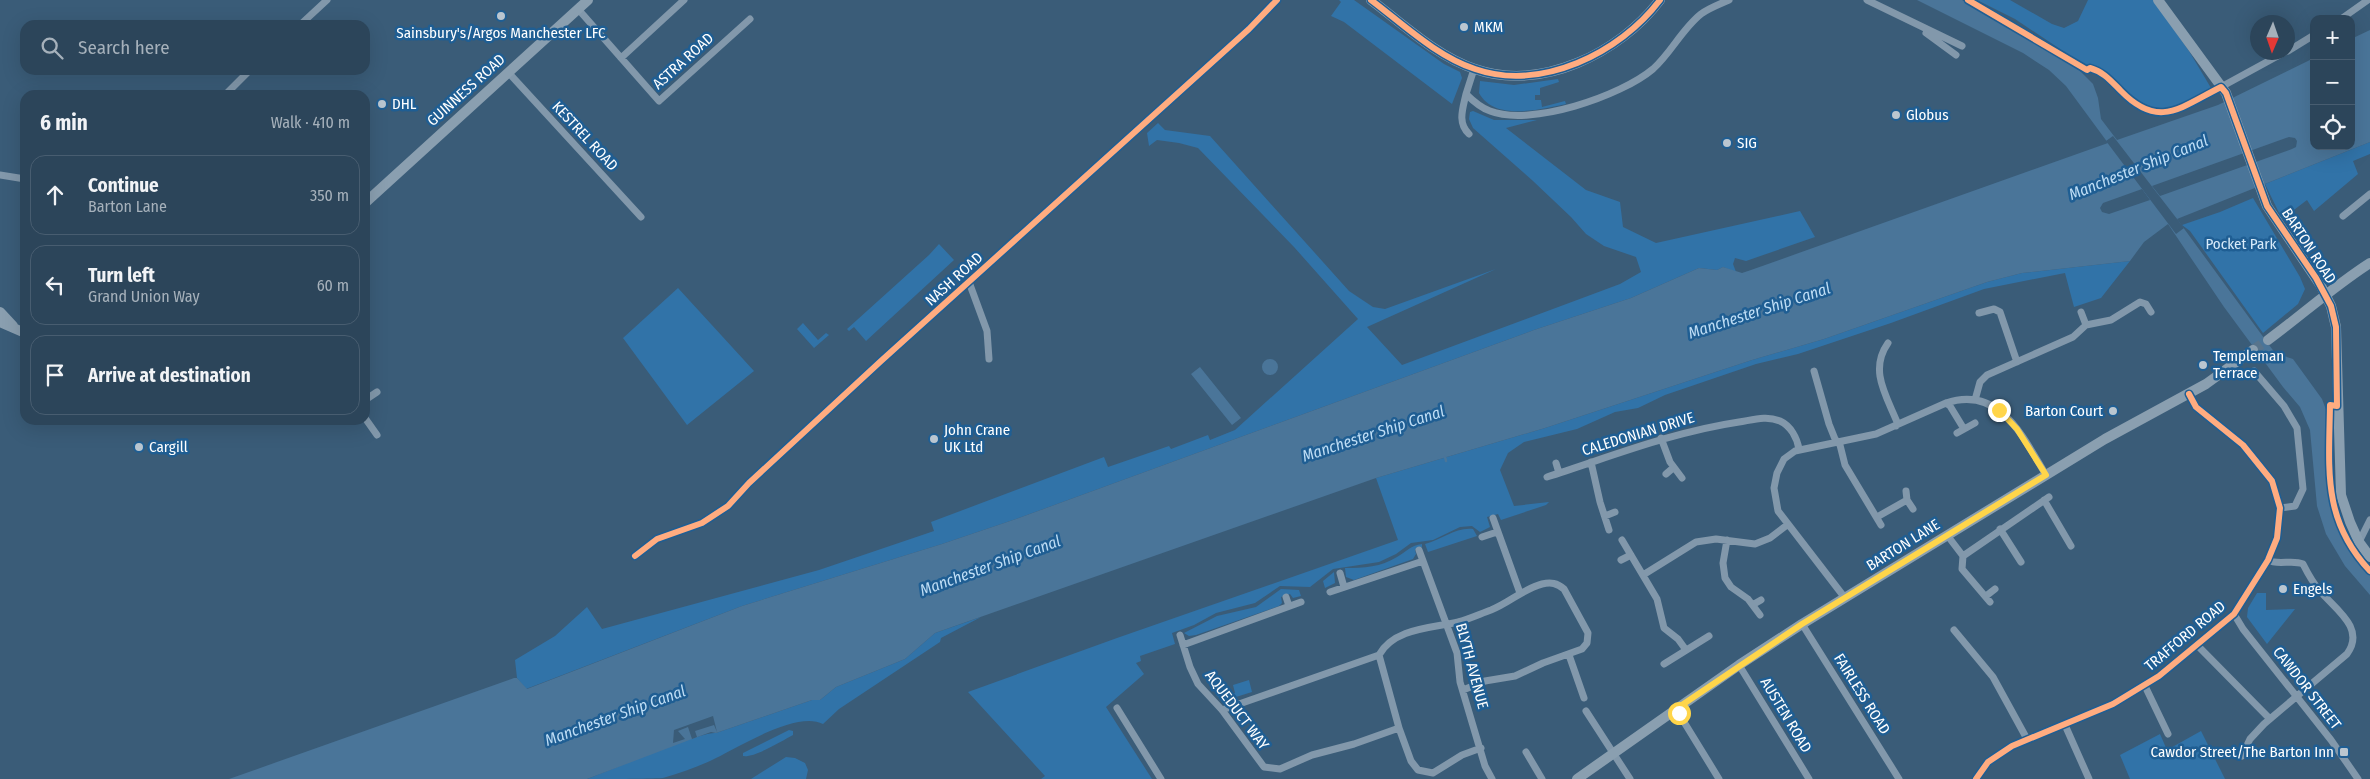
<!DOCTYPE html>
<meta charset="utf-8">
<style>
:root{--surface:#2c455a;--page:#344c60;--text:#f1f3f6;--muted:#a6b1bb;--line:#485d70}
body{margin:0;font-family:"Fira Sans Condensed",sans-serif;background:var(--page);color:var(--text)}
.controls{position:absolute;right:15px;top:15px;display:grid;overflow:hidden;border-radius:10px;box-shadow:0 5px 20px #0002}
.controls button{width:45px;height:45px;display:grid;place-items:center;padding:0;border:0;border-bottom:1px solid var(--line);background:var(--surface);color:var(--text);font:25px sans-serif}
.compass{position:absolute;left:2250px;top:15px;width:45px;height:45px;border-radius:50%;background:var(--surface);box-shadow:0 5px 20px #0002;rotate:182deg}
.stop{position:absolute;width:15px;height:15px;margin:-11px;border:4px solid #ffd54a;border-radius:50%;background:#fff}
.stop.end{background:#ffd54a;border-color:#fff;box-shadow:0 1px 5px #0008}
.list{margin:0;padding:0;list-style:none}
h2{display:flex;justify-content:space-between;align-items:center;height:65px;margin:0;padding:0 20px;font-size:21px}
h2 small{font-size:16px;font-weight:400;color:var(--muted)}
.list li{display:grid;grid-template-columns:32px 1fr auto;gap:15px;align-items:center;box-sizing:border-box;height:80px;margin:0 10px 10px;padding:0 10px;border:1px solid var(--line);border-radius:15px}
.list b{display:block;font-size:19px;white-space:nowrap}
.list p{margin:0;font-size:16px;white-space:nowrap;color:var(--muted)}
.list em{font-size:16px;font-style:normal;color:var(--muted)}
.icon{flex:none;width:28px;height:28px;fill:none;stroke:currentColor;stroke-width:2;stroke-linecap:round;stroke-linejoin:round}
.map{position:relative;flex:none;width:2370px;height:779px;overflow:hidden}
.search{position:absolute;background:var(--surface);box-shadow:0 5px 20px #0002;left:20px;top:20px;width:350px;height:55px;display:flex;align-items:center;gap:12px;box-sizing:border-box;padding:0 18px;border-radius:15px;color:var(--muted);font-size:19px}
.panel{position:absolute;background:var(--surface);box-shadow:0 5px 20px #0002;left:20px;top:90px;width:350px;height:335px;border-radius:15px}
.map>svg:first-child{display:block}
.green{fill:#3173a8}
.water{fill:#4a7599;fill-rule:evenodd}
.pier{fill:#3a5c78}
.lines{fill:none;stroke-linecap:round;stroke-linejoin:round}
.stream{stroke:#4a7599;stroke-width:2.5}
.secondary-tunnel{stroke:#58748c;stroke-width:10;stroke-dasharray:10 5;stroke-linecap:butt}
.street{stroke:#8298ab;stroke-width:7}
.secondary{stroke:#8a9fb0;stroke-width:10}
.cycleway-casing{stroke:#1f5e93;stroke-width:9}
.cycleway{stroke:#ffac80;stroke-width:6}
.route{stroke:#ffd54a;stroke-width:6}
.poi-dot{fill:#bac6d0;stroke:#1f5e93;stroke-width:2}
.labels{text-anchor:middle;stroke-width:5;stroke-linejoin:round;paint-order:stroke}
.poi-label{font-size:15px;fill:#fff;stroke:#1f5e93;text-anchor:start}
.street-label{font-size:15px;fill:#fff;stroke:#1f5e93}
.park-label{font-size:15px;fill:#d8ebfa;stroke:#1f5e93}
.water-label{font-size:16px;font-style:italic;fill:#beddf5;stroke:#1f5e93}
</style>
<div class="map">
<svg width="2370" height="779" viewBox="0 0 2370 779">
<rect width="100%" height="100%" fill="#3a5c78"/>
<path class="green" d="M1339,0H1354L1444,64L1460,72L1462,78L1452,104L1344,22L1331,16L1341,2Z
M1977,0H2010L2052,24L2064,28L2078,21L2088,0H2153L2189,51L2211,88L2183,105L2171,108L2156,110L2144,107L2104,73L2084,65L2015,19Z
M1558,79L1559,82L1540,88V95H1535V100H1541L1542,107L1565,101L1566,104C1541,109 1495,122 1479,93L1480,81L1514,85Z
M1473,111L1494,120H1537L1506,128L1586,190L1620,202L1623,227L1656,243L1800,211L1815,237L1746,261L1735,258L1733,264L1736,272L1723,267L1717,270L1699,268L1631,298L1534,330L1016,519L942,544L742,606L526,689L517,678L515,660L555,636L587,607L602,629L819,570L934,531L931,522L1104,457L1108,467L1169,446L1171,449L1208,435L1210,440L1235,430L1358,319L1294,247L1198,148L1179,143L1157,140L1149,146L1147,133L1158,123L1165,130L1210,136L1349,291L1373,307L1385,309L1496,269L1367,327L1402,365L1620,284L1641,272L1636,257L1604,246L1586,234L1571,217L1533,181L1473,128L1469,119L1470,112Z
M2370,142V154L2353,161L2358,174L2314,211L2307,200L2282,219L2265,184Z
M2253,198L2300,277L2305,289L2298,304L2263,333L2190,231L2182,225L2220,212Z
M939,244L954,260L866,341L854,327L849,331L847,329L929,255Z
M2130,261L2101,298L2074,307L2065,273L1984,289L1891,323L1798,354L1756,364L1665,395L1638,408L1615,412L1577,429L1524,442L1508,453L1500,470L1514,506L1549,502L1546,505L1501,520L1498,514L1487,517L1490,527L1480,532L1472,526L1460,527L1433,540L1411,543L1396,554L1379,562L1333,569L1310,587L1280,586L1255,603L1216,613L1194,625L1172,633L1175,644L1140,656L1141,661L1136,663L1144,674L1106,707L1152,779H1041L1045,776L968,692L1117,638L1398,540L1376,478L1545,428L1752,360L1824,339L1987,282L2022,273Z
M678,288L754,371L687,425L623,338Z
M803,323L818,340L826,333L829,335L814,348L797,329Z
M1473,529L1477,536L1428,552L1425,544C1441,540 1456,527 1473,529Z
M1422,544V547L1415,550L1416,554L1413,559L1354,580L1346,577L1345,568C1364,568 1381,567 1397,557C1406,552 1411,545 1422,544Z
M1334,572L1335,583L1325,588L1323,581Z
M1281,589L1299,590L1301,596L1293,598L1290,594L1281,597L1282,603L1279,606L1196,635L1189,636L1184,633L1217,616L1256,607Z
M2257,593H2266V610L2295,609L2267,644L2247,617L2248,608Z
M981,617L941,638L940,642L839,709L823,724C796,710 736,749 710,761C695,768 679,773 663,778C648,779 605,779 587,779C609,771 700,731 716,733L812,700H820L836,687L905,659L935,633Z
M1249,680L1252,692L1223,701L1216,695L1227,689L1229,695L1235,693L1233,685Z
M789,730L793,731V735C782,741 754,758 743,756V753Z
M2201,731L2225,779H2130L2120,755L2160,734L2167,750Z
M786,757L795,758L805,763L808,770L806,779H751Z"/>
<path class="water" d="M1917,0H1962L2071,62L2093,84L2098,98L2101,119L2117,140L2218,105L2314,58V146H2351V39L2370,30V142L2177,219L2275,353L2293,359L2322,399L2328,415L2327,472L2331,504L2338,529L2348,548L2370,573V595L2345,566L2326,534L2317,506L2310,430L2300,407L2283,387L2224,307L2168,224L2144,242L2130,261L2022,273L1987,282L1824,339L1752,360L1545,428L1376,478L935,633L905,659L836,687L820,700H812L716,733L711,732L692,739L587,779H229L514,678H517L527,689L742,606L942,544L1016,519L1534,330L1631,298L1699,268L1717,270L1723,267L1742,273L1751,270L2108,143L2066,86L2049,70L2023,53ZM2289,137L2295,138L2297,141L2296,147L2292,149L2160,196L2152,186ZM2142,189L2150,200L2109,214L2102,212L2100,208L2103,203Z
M1262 367a8 8 0 1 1 16 0a8 8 0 1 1-16 0Z
M1200,367L1241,418L1232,425L1191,374Z"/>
<path class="pier" d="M2113,136L2184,228L2176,234L2106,141Z
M713,716L717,732L714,725L695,731L697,737L692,739L688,727L678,731L685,739L673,743L674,730Z"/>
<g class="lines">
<path class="stream" d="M1445,457L1446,461"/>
<path class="secondary-tunnel" d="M2253,350L2268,340"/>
<path class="street" d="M1867,0L1962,46
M578,9L659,101L750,19
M2341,19L2368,0
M300,25L327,0
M1926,33L1956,55
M2288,51L2314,35
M621,58L684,0
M1474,69L1466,94C1473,101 1481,108 1490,111C1531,127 1621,96 1653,69C1671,53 1682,29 1701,14C1709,8 1720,4 1729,0
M508,72L641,217
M2221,87L2285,52
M1466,94C1463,108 1457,123 1469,134
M225,95L250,70
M0,175L25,179
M2343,216L2370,194
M969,282L987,331L989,359
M2081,312L2086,325
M1979,313L1994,309L2000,312L2017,362
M1888,343C1869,370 1886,395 1897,422L1896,426
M1814,371L1829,424L1835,439L1840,445L1845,465L1881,525
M2254,371L2284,406L2297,428L2303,489L2295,506L2280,508
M365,400L377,392
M1975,400L1980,382L1987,375L2073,337L2086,325L2111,320L2140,302L2146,304L2151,312
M1946,403L1950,406L1964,429
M365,418L377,435
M1957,433L1975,423
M1661,438L1670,462L1682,478
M1591,462L1600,502L1609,530
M1556,463L1559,473
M1666,474L1673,468
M1547,477C1610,457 1672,432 1739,422C1752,420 1767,415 1780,421C1791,426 1797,438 1799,449
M1906,491L1907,500L1913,509
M2044,500L2071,546
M1605,516L1615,512
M1877,517L1907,500
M1493,518L1520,593
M2000,529L2021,562
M1947,535L1963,556
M1482,537L1497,532
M1622,540L1657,599L1664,628L1678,639L1686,650
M1727,540L1723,563L1725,578L1731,587L1748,599L1760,615
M2359,542L2370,520
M1419,550L1457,653L1460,682L1485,766L1492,779
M635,556L657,539L702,523L728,506L749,483L881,361L1249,29L1277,0
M1621,560L1631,555
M1340,573L1344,587
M1643,575L1696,542L1716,539L1755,544L1770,538L1787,525
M1330,592L1423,561
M1986,596L1995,589
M1286,597L1289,606
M1845,598L1778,511L1774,488L1777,473L1784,459L1795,451L1876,434L1946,403C2000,385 2023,437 2046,475
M1990,602L1962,569L1963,556L2049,497
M1754,604L1761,600
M2234,614L2243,629L2331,740L2358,779
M1802,624L1899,779
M1954,630L1993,677L2027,739
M1180,635L1190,667L1198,684L1222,710L1264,767L1280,769L1312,755L1354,744L1399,728
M1183,645L1301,602
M2198,646L2270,719
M1379,655L1399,728L1411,761L1418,770L1433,773L1462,755L1481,748
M1569,655L1584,698
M1664,664L1709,636
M1739,665L1809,779
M2145,686L2168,734
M1117,708L1161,779
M1676,709L1719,779
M1222,710L1379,655C1394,628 1432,628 1458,622C1469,619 1480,614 1491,610C1509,603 1523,589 1542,584C1551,582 1557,583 1564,589L1588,633L1587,643L1582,649L1543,663L1515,676L1485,681L1463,690
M1586,711L1630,779
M2065,725L2089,779
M1526,752L1542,779
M2242,756L2250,739L2264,724L2347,654C2366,628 2335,609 2320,591C2313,583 2308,574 2303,564C2292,559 2278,566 2268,560
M1976,779L1988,762L2012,746L2113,704L2159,676L2234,614L2268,560L2277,538L2280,508L2272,481L2243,445L2196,407L2189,394"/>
<path class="secondary" d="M1371,0C1403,24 1436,56 1475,69C1541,92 1620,53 1660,0
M2158,0L2226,93L2267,206L2321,286L2331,306L2336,327L2341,495L2350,522L2359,542L2370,557
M365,203L588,0
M0,312L13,326
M0,322L25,333
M2268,340C2302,315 2334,286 2370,263
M1577,779L1739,665L1802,624L2105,439L2206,384L2253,350"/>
<g class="cycleway-casing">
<path id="cycleway" d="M1371,0C1403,24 1436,56 1475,69C1541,92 1620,53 1660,0
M1968,0L2087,70L2090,68C2104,72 2111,81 2121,91C2159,130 2181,107 2221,87L2226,93L2267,206L2316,278L2331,306L2336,327L2337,406L2330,405C2329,469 2322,520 2370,571
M635,556L657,539L702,523L728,506L749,483L881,361L1249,29L1277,0
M1976,779L1988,762L2012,746L2113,704L2159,676L2234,614L2268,560L2277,538L2280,508L2272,481L2243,445L2196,407L2189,394"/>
</g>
<use href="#cycleway" class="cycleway"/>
</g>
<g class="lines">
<path class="route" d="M1679,713L1676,709L1802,624L2046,475L2017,429L1999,410"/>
</g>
<g class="poi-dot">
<circle cx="501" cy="16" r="5"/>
<circle cx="1464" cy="27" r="5"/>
<circle cx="382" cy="104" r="5"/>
<circle cx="1896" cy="115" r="5"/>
<circle cx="1727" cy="143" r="5"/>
<circle cx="2203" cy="365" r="5"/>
<circle cx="2113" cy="411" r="5"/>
<circle cx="934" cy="439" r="5"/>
<circle cx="139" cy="447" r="5"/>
<circle cx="2283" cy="589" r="5"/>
<rect x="2339" y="747" width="10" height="10" rx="2.5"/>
</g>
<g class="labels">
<g class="poi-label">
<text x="1474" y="32">MKM</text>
<text x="501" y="38" text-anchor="middle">Sainsbury's/Argos Manchester LFC</text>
<text x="392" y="109">DHL</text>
<text x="1906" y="120">Globus</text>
<text x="1737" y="148">SIG</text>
<text x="2213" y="361">Templeman<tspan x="2213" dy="17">Terrace</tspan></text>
<text x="2103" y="416" text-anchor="end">Barton Court</text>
<text x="944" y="435">John Crane<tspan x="944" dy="17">UK Ltd</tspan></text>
<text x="149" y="452">Cargill</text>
<text x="2293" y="594">Engels</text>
<text x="2334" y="757" text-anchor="end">Cawdor Street/The Barton Inn</text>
</g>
<g class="street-label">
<text transform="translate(683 61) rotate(-42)" y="5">ASTRA ROAD</text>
<text transform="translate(466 90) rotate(-42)" y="5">GUINNESS ROAD</text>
<text transform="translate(585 136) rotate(47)" y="5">KESTREL ROAD</text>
<text transform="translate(2309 246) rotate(57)" y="5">BARTON ROAD</text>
<text transform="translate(954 279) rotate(-42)" y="5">NASH ROAD</text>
<text transform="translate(1638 434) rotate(-17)" y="5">CALEDONIAN DRIVE</text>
<text transform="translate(1903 545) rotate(-32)" y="5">BARTON LANE</text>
<text transform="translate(2185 636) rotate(-40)" y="5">TRAFFORD ROAD</text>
<text transform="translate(1472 666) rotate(75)" y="5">BLYTH AVENUE</text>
<text transform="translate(2307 688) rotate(52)" y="5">CAWDOR STREET</text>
<text transform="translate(1862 694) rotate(58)" y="5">FAIRLESS ROAD</text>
<text transform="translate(1237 710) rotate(53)" y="5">AQUEDUCT WAY</text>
<text transform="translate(1786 715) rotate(59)" y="5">AUSTEN ROAD</text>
</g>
<g class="park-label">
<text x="2241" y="249">Pocket Park</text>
</g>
<g class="water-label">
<text transform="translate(2138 167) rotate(-22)" y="6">Manchester Ship Canal</text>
<text transform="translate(1759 310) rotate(-18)" y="6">Manchester Ship Canal</text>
<text transform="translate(1373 433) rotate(-18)" y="6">Manchester Ship Canal</text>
<text transform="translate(990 565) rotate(-20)" y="6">Manchester Ship Canal</text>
<text transform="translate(615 715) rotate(-20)" y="6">Manchester Ship Canal</text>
</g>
</g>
</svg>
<div class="controls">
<button>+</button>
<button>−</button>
<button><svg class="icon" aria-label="locate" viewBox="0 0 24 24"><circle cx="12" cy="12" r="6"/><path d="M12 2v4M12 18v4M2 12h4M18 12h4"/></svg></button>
</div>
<svg class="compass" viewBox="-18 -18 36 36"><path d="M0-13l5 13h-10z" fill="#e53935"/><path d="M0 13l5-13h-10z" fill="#a6b1bb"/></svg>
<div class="stop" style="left:1679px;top:713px"></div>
<div class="stop end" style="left:1999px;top:410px"></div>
<div class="search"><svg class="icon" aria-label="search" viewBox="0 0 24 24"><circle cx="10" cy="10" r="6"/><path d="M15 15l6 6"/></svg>Search here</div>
<section class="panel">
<h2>6 min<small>Walk · 410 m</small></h2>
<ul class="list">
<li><svg class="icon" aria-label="ahead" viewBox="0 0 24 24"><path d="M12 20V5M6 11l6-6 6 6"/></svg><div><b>Continue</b><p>Barton Lane</p></div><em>350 m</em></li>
<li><svg class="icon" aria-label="left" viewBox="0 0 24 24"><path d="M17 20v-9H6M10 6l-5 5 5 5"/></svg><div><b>Turn left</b><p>Grand Union Way</p></div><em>60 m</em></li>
<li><svg class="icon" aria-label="arrive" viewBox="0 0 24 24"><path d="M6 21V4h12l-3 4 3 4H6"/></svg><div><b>Arrive at destination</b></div></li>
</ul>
</section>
</div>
